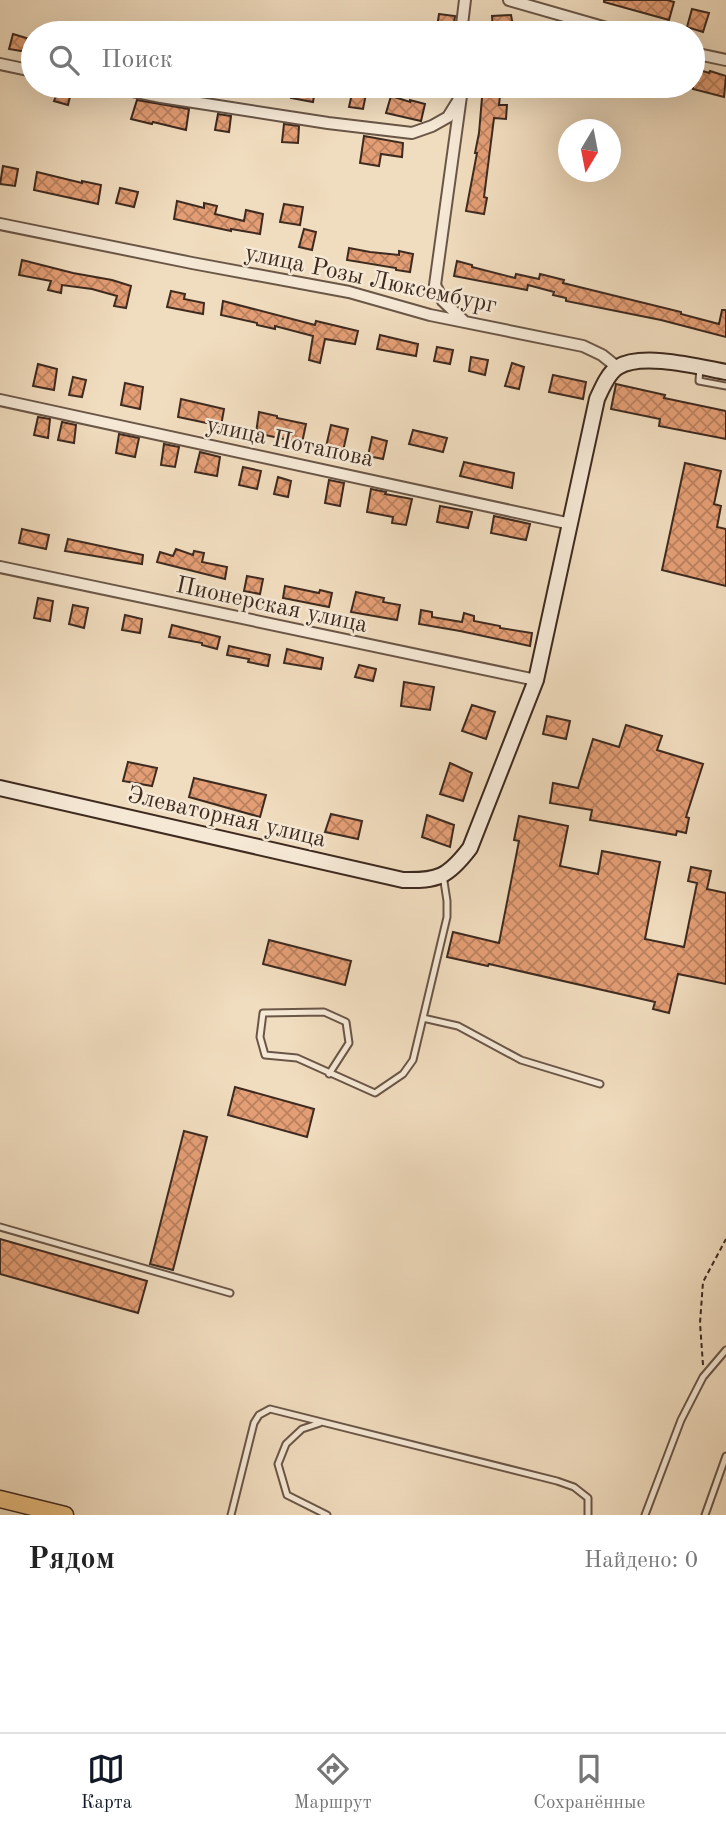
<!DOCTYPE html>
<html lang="ru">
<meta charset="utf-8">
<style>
:root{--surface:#fff;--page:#f2f2f2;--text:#222;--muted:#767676;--line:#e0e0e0;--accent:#111827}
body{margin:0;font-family:"Old Standard TT",serif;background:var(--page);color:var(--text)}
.compass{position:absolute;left:558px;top:119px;width:63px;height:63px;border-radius:50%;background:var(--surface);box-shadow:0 7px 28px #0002;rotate:190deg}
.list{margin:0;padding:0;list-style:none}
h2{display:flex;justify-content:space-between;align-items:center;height:91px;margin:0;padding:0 28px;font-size:30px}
h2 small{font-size:23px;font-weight:400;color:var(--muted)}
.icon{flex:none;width:38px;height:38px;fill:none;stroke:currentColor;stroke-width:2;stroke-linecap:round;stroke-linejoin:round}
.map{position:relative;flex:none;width:726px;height:1515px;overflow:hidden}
.search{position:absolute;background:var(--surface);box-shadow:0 7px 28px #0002;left:21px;right:21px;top:21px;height:77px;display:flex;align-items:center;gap:18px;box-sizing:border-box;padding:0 24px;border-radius:38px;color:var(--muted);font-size:26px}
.sheet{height:217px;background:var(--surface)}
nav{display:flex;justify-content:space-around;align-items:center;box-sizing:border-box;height:98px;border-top:2px solid var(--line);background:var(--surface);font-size:19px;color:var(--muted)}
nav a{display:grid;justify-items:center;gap:4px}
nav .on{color:var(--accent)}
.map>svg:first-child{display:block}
.building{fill:url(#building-cross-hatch);stroke:#3e2a1f;stroke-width:2}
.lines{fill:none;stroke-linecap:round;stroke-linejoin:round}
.lane-casing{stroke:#6a5647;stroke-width:9}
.street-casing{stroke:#6a5647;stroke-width:14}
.secondary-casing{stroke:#3e2a1f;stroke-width:18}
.primary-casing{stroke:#3e2a1f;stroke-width:19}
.path{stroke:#3e2a1f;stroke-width:2;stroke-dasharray:5 3.5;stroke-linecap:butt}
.lane{stroke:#f5e8d5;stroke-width:5}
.street{stroke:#f5e8d5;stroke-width:10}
.secondary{stroke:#f5e8d5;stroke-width:14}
.primary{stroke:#e8be7f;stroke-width:16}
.labels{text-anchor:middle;stroke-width:5;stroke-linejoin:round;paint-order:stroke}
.street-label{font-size:24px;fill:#3e2a1f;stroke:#f5e8d5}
</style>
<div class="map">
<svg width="726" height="1515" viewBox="0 0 726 1515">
<defs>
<pattern id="building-cross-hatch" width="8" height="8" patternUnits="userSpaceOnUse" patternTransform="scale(1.75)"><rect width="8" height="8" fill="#e49e75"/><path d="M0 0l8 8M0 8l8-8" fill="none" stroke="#ba815f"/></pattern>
</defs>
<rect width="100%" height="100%" fill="#f0dcbe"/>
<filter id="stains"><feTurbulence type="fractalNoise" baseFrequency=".00286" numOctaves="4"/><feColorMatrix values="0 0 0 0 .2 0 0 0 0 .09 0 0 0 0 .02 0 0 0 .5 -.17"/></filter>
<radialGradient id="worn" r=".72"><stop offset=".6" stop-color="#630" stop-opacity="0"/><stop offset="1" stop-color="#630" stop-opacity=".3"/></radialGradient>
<path class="building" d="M604,0H667L674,2L669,20L604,2Z
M692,9L709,13L703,32L687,27Z
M439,14L455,16L453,31L437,27Z
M511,15L513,26L493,29L492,16Z
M13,34L33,40V53L9,49Z
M693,68L709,73L710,71L726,76L724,97L693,89Z
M60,86L72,88L68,105L54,101Z
M229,86H259L257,96L229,90Z
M293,86L315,90L313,102L291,98Z
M483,86H501L499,105H507L506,119L494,118L484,197L487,198L484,214L466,211L477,153H475L479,133Z
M353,89L366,94L363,109L349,107Z
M391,96L410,102V100L425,104L421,121L386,113Z
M137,100L189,109L186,130L153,122L152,124L131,119Z
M218,114L231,116L229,132L215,130Z
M284,124L299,126L298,143L282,142Z
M364,136L403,143L402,157L381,154L379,166L360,163Z
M3,166L18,169L15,186L0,184Z
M37,172L82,183V181L101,185L98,204L34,190Z
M120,188L138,192L134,207L116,203Z
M177,201L204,208V203L217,206L215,214L244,221L246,210L263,214L260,234L231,229V231L174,219Z
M284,204L303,207L300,225L280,222Z
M304,229L316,232L312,250L299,247Z
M349,248L370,252L399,255V251L413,254L410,272L396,270V268L347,260Z
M22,260L73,273L112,280L131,286L126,308L114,306L117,296L92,289L62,285L61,293L48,290L51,281L19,275Z
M457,261L472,265V267L515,278L516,274L539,279L540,274L564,280L563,283L681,312V314L719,324L722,310H726V337L661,320L566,301V298L553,295L554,292L528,285L527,290L454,276Z
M171,291L185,294L184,299L204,303L203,314L167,307Z
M223,301L315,325L316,321L358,331L355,344L325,339L320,363L309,360L313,336L275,326V329L257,325V323L221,315Z
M380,335L418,344L416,356L377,349Z
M437,347L453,350L450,364L434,361Z
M471,357L488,360L485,375L469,371Z
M512,363L524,367L519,389L505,386Z
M38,364L57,369L54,390L33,386Z
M553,375L586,382L583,399L549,392Z
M73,377L86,380L82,397L69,395Z
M125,383L143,387L140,409L121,405Z
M616,384L665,395L664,398L726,411V439L659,426L660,419L611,409Z
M181,399L224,409L221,426L178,417Z
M259,412L277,416V418L306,424L302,443L256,433Z
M38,417L50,419L48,438L34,435Z
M62,422L76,425L74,443L58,440Z
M331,425L348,429L343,451L326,447Z
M413,430L447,438L443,452L409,444Z
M119,434L139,438L135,457L116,453Z
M372,437L387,441L383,459L368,456Z
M164,444L179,447L175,467L161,465Z
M200,452L220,457L217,476L195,472Z
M464,462L514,473L512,488L460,476Z
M685,463L721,471L714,504L721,506L717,527L726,529V586L662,570Z
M243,467L261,471L257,489L239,485Z
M278,477L291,481L288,497L274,494Z
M329,480L344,483L340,506L325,503Z
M371,489L386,492L385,494L412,499L406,525L392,523L393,517L367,512Z
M440,506L472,512L468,528L437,522Z
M494,516L530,524L526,540L491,533Z
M22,529L49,535L46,549L19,543Z
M68,539L143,555L142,564L65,551Z
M176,549L193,555L194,551L204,553L202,562L227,567L225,579L157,562L160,552L173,556Z
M247,576L263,579L260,594L244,591Z
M285,586L319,593L320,590L332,593L329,607L283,598Z
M356,592L384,598L383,602L400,605L397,620L351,612Z
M38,598L53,601L50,621L34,618Z
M73,605L88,608L84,628L69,624Z
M421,610L432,612V617L462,622L464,613L474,616V621L500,626V628L532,633L530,646L460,631L419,624Z
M125,615L142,619L140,633L122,630Z
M172,625L220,637L217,649L202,645V643L169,637Z
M229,646L270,655L268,666L248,662L249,659L227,655Z
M287,649L323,658L321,669L284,663Z
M359,665L376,669L373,681L355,677Z
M404,682L434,687L430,710L401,706Z
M472,705L495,712L486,739L462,731Z
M547,716L570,721L566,739L543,734Z
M626,725L662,736L657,750L703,764L686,817L689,818L686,833L677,831L676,835L590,820L592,810L550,803L553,783L578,788L593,739L619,747Z
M128,762L157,768L152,786L123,781Z
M450,763L472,773L463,801L440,794Z
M194,778L266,795L260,817L189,797Z
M331,814L362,821L358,839L325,832Z
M427,815L454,825L450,847L422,837Z
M519,816L568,826L560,866L598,874L602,851L660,862L645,939L684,947L697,883L688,881L691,867L711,871L707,889L726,893V984L678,974L669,1013L653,1009L655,1002L489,964L488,966L447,957L453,932L499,943L519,841L514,840Z
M269,940L351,961L345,985L263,964Z
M235,1087L314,1109L307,1137L228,1115Z
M184,1131L207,1137L173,1270L150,1264Z
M0,1239L147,1281L138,1313L0,1274Z"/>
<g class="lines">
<g class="lane-casing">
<path id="lane" d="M700,367L699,381L726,386
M423,1018L458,1026L521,1060L600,1084
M329,1074L349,1043L346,1022L324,1012L263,1013L260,1037L265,1055L297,1058L375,1093L403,1074L413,1060L447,917V901L443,875
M0,1227L230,1293
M320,1423L302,1429L286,1444L278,1464L287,1495L327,1515
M231,1515L254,1423L259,1415L270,1409L557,1481L574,1487L588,1498V1515
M645,1515L681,1420L703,1377L726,1350
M705,1515L726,1456"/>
</g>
<g class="street-casing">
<path id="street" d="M509,0L624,33
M461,33L465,0
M693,53L726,60
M0,64L33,71
M107,86L161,97L328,123L412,133L432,126L448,117L461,96
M460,86L461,96L435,285L443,301L465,322
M0,224L192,263L349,292L430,315L583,346L602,355L617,367
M0,400L571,524
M0,567L536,680"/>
</g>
<g class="secondary-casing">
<path id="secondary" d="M0,788L403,880C438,881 448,877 470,848L536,680L597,399C602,388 608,373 618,367C642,352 699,367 726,372"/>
</g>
<g class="primary-casing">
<path id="primary" d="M0,1499L65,1515"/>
</g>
<path class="path" d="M703,1365L700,1323L703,1282L726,1239"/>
<use href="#lane" class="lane"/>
<use href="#street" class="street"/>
<use href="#secondary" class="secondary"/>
<use href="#primary" class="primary"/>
</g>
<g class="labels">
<g class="street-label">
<text transform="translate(371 278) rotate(12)" y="8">улица Розы Люксембург</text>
<text transform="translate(290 441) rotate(12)" y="8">улица Потапова</text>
<text transform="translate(272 604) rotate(12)" y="8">Пионерская улица</text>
<text transform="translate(227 816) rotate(13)" y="8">Элеваторная улица</text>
</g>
</g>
<rect width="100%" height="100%" filter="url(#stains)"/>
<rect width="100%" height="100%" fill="url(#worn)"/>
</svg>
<svg class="compass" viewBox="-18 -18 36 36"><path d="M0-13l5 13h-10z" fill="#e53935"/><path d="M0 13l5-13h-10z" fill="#767676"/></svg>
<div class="search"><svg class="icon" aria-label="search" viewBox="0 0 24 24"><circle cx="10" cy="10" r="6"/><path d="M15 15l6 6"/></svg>Поиск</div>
</div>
<section class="sheet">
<h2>Рядом<small>Найдено: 0</small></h2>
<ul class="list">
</ul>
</section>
<nav>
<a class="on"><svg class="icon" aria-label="map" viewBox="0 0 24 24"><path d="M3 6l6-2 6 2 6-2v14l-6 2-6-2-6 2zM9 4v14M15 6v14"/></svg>Карта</a>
<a><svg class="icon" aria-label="directions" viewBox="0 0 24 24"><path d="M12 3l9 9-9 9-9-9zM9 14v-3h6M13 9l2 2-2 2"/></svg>Маршрут</a>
<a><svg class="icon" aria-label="saved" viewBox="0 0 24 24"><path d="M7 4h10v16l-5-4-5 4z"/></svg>Сохранённые</a>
</nav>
